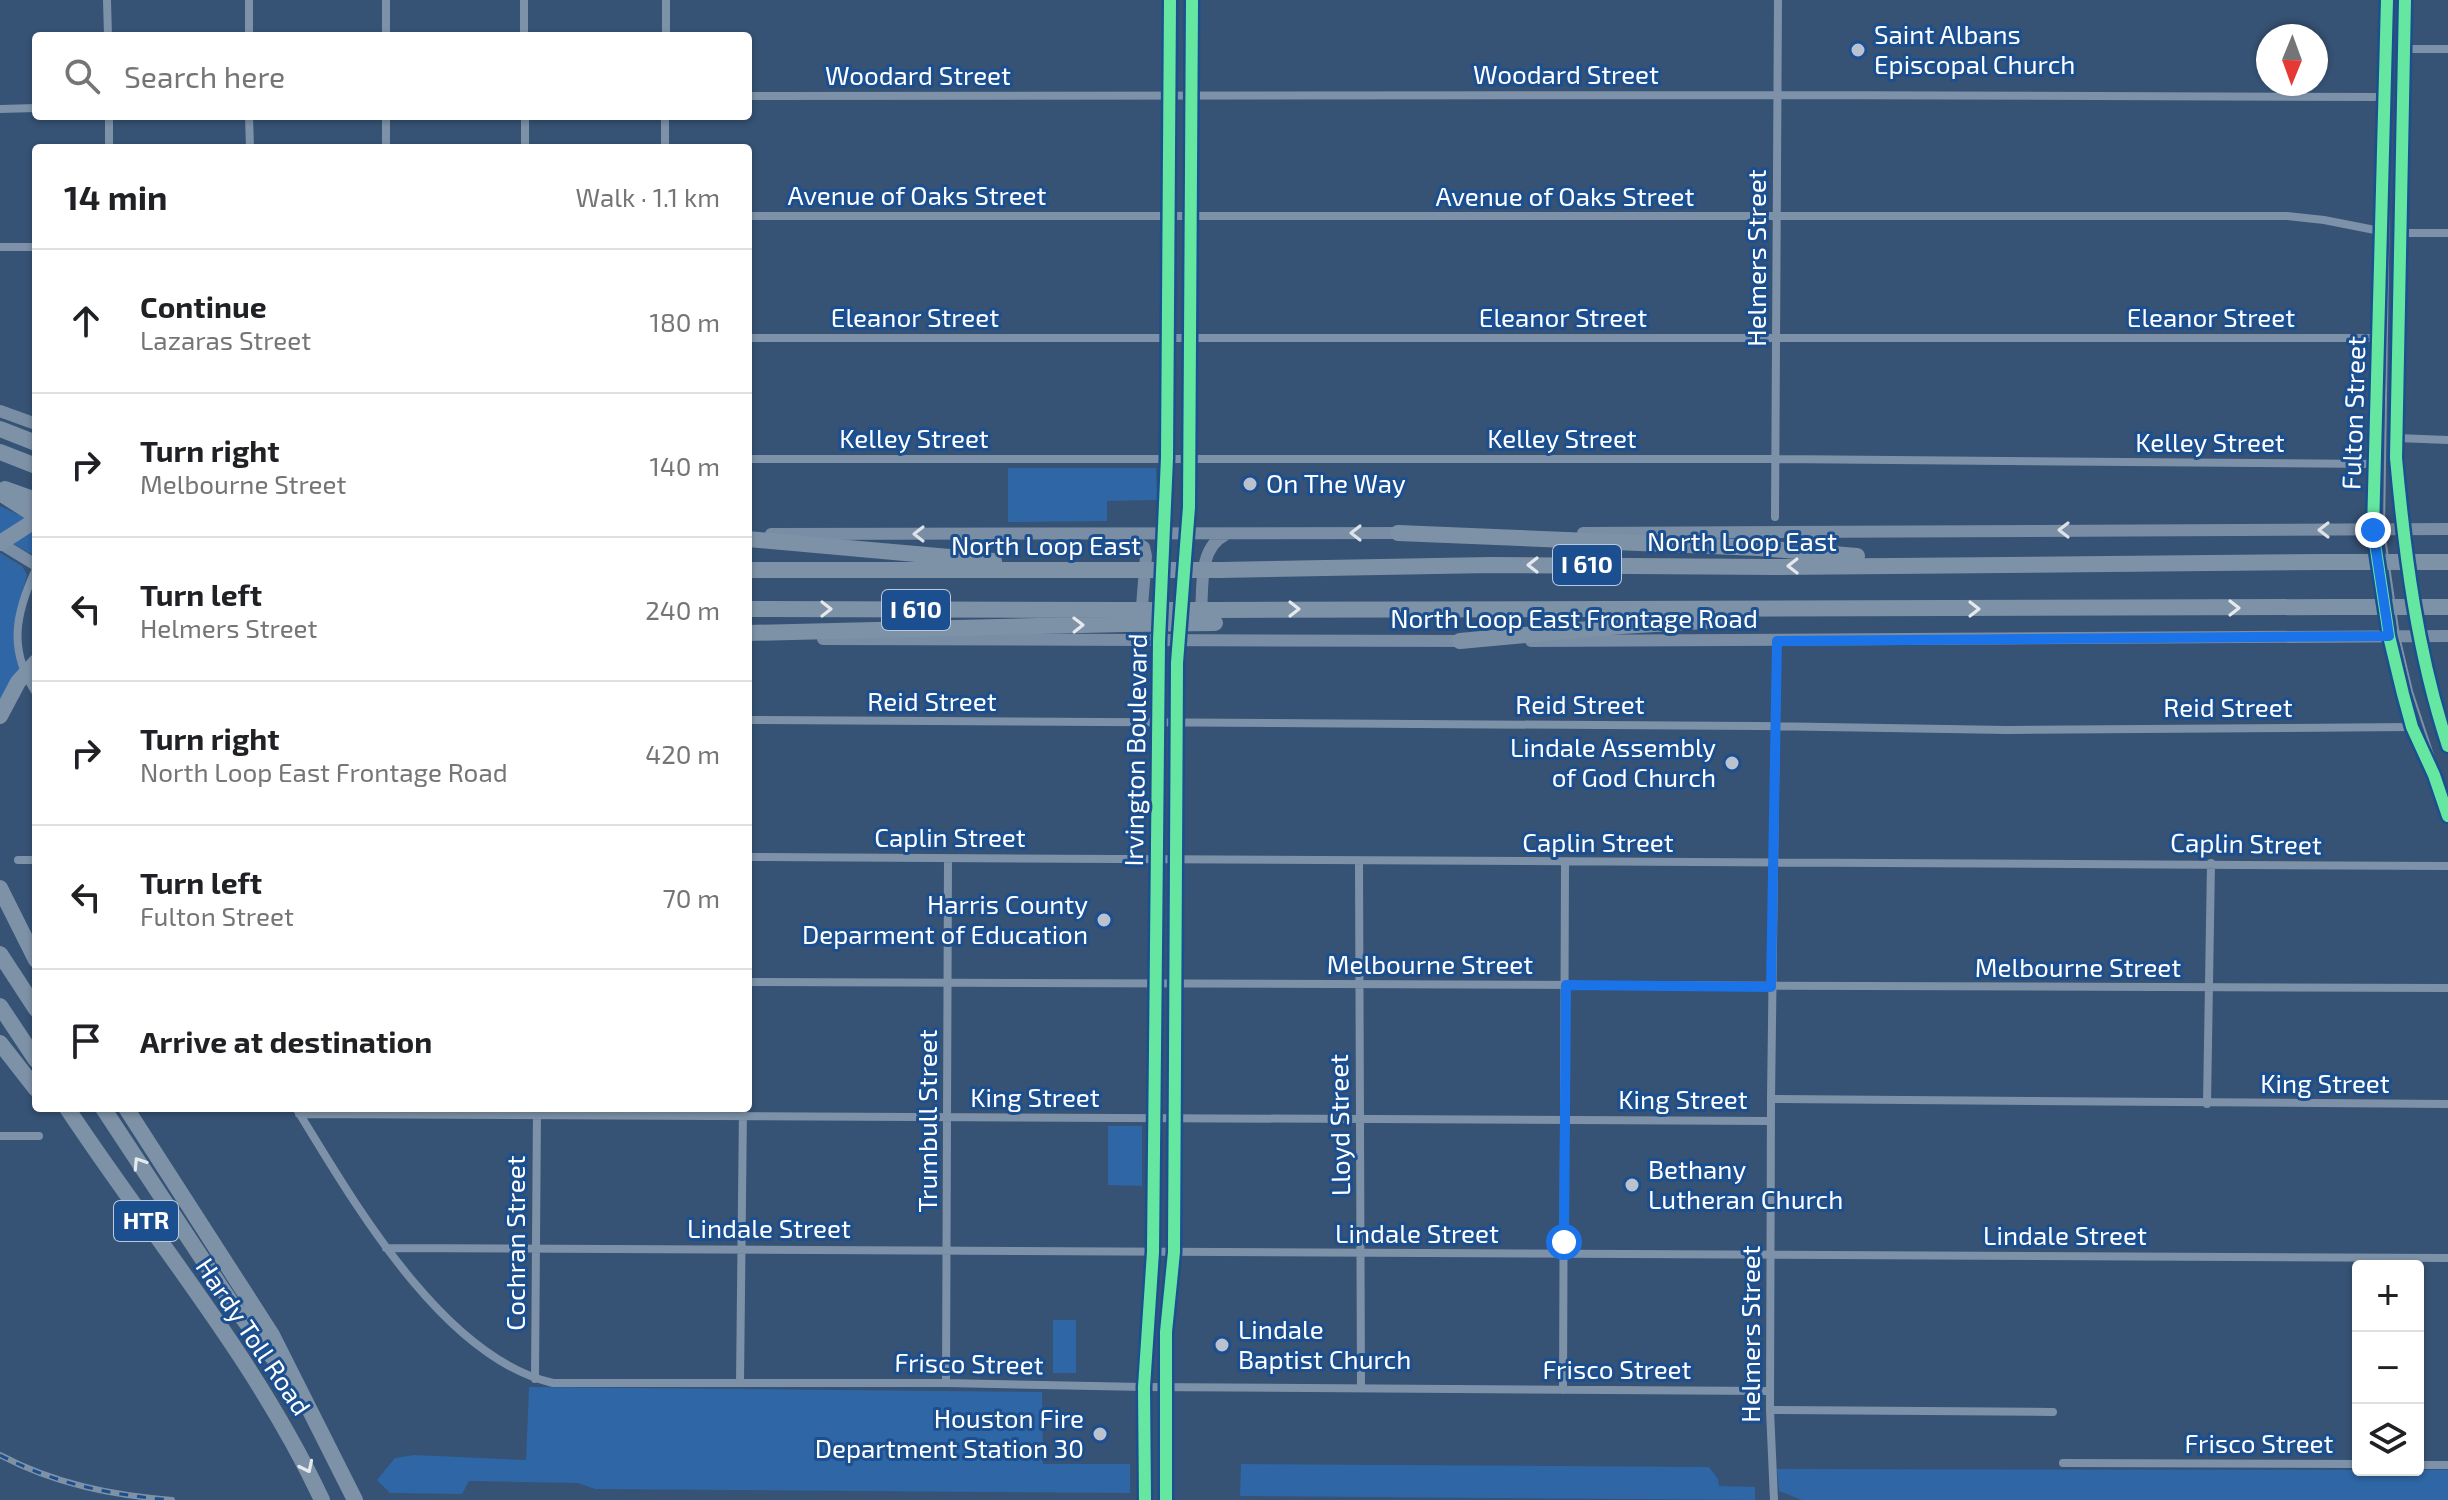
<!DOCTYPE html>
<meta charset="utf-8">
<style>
:root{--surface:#fff;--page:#f6f6f6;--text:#202124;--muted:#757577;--line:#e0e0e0}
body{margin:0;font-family:"Exo 2",sans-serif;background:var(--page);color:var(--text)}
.controls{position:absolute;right:24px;bottom:24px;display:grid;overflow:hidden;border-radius:8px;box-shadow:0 2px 6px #0004}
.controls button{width:72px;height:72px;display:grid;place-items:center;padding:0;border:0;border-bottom:2px solid var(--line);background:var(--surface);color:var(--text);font:40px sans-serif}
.compass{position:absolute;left:2256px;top:24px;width:72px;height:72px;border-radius:50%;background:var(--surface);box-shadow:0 2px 6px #0004;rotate:181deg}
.stop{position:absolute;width:24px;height:24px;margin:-18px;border:6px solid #1a73e8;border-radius:50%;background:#fff}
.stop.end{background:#1a73e8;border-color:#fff;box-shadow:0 2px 8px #0008}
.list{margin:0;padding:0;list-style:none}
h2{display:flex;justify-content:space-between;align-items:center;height:104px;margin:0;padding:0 32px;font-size:34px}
h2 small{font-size:26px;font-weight:400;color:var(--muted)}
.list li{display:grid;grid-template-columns:52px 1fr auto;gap:24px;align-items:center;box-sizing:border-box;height:144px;padding:0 32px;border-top:2px solid var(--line)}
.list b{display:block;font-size:30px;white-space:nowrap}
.list p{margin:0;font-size:26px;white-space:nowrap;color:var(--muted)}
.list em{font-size:26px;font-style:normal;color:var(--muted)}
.icon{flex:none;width:44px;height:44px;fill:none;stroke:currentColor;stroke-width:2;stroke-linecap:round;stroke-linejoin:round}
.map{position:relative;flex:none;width:2448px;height:1500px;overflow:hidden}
.search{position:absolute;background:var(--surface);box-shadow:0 2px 6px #0004;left:32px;top:32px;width:720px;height:88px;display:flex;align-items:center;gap:20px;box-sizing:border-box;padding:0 28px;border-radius:8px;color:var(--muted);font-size:30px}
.panel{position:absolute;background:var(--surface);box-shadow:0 2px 6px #0004;left:32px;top:144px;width:720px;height:968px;border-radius:8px}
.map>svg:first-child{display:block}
.green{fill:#2f66a5}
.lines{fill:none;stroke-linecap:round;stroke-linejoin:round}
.street{stroke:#7d92a8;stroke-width:8}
.secondary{stroke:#798da4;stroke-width:12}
.highway{stroke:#7e92a7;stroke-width:16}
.tram{stroke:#7e92a7;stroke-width:2}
.rail-casing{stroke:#7e92a7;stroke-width:6}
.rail{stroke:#1b4f8f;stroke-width:3;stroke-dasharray:9;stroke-linecap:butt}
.highway-bridge{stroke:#7e92a7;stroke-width:16}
.cycleway-casing{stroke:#1b4f8f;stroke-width:17}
.cycleway{stroke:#66e7a1;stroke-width:12}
.oneway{stroke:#dee2e8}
.oneway2{stroke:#e5e9ed}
.route{stroke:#1a73e8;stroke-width:10}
.poi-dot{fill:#b9c2ce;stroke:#1b4f8f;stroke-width:3}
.labels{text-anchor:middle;stroke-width:6;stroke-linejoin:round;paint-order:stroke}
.shield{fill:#1b4f8f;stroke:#bbcadd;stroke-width:2}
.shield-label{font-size:24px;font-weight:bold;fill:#fff}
.poi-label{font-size:26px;fill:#fff;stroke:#1b4f8f;text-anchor:start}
.street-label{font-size:26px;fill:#fff;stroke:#1b4f8f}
</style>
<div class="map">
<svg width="2448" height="1500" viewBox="0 0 2448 1500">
<rect width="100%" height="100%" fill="#365274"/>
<path class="green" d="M1008,468H1156L1157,500L1107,501V521L1008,522Z
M0,506L36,523V557L0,536Z
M0,553L22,566L27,575C16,616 10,633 21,675L0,709Z
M1108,1126H1142V1186L1108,1185Z
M1053,1320H1076V1373H1053Z
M529,1387L1042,1392L1043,1464H1130V1493L595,1489L578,1483L469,1481L462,1494L390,1493L377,1480L395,1458L414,1455L526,1460Z
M1241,1464L1709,1467L1718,1479L1719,1486L1755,1487V1500L1240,1496Z
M1777,1469L2448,1470V1500H1802L1779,1491Z"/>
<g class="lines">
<path class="street" d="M107,0L108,36
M249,0V36
M524,0V36
M386,36V0
M666,36V0
M2405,49H2448
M748,96L1779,95L2384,97
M0,109L36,108
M109,116V148
M249,116L250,148
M386,116V148
M525,148V116
M665,148V116
M748,216H2287L2324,220L2380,231
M2402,233H2448
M0,247H36
M748,338H2379
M2397,438L2448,440
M748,459H1776L2376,464
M1775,517L1778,0
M36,569C15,614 8,650 36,693
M748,720L1757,726L2007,730L2412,727
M748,857L2448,866
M18,860H36
M1359,861L1361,1388
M748,982L2448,988
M1771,1099L2448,1104
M2207,1104L2211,863
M296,1108C352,1199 442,1358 553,1383H946L1144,1387L1770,1391
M299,1114L1771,1121
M0,1136H39
M386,1248L2448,1258
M535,1379L537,1108
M740,1383L743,1108
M946,1383L948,859
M1563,1390L1565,863
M1770,1410L2053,1412
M2063,1463L2358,1464
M2418,1465H2448
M1774,1500L1770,1410L1771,1099L1777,641"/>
<path class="secondary" d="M2387,0L2373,530L2389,636L2403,694L2412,727L2434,775L2448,816
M2405,0L2396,458C2405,556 2417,652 2448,746
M0,411L36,424
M1583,533L2448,529
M771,534L1405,533
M1126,536L1144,547L1146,556L1141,619
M0,543L36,565
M1201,616C1203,589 1198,548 1225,535
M823,639L1469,641
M1531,641L2448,636
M1145,1500L1144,1387L1153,1252L1159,641L1167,458L1170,0
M1166,1500V1332L1174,1252L1177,663L1189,507L1192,0"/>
<path class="highway" d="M0,429L36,443
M0,452L36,466
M5,489L36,500
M0,493L36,516
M1398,533L1759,548L1857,556
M748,539L994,561
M0,543L36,520
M748,570H1130
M1220,570L1491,565L1774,567L2326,562
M748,609L1127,610
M1216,610L2333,607
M748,633L1126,624
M1460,641L1622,626L1738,619
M0,888L36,960
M0,954L36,1009
M0,1006L36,1060
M0,1043L36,1089
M67,1108C153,1238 256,1359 322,1500
M103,1108L232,1304L280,1367
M126,1108L272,1335L355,1500"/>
<path class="tram" d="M2392,0L2384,530L2399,636L2412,691L2448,800"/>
<g class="rail-casing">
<path id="rail" d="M0,1455C55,1484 111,1495 172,1500"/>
</g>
<use href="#rail" class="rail"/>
<path class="highway-bridge" d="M2326,562H2448
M1130,570H1220
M2333,607H2448
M1127,610H1216
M1126,624L1215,623
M0,716L18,682L36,662"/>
<g class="cycleway-casing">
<path id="cycleway" d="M2387,0L2373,530L2389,636L2403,694L2412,727L2434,775L2448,816
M2405,0L2396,458C2405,556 2417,652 2448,746
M1145,1500L1144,1387L1153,1252L1159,641L1167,458L1170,0
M1166,1500V1332L1174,1252L1177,663L1189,507L1192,0"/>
</g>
<use href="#cycleway" class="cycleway"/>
</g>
<defs><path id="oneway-chevron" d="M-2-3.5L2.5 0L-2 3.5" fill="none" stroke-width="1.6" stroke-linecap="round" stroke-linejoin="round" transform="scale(2)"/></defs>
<g class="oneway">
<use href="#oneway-chevron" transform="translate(2064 530) rotate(180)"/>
<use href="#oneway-chevron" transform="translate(2324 530) rotate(180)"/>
<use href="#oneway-chevron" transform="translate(1356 533) rotate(-180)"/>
<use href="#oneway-chevron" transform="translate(919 534) rotate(180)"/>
</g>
<g class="oneway2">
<use href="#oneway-chevron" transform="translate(1533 565) rotate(-180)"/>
<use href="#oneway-chevron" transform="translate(1793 566) rotate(179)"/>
<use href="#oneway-chevron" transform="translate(2234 608)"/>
<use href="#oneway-chevron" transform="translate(826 609)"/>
<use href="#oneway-chevron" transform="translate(1294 609)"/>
<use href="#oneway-chevron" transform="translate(1974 609)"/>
<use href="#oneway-chevron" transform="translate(1078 625) rotate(-1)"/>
<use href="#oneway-chevron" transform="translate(139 1163) rotate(-123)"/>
<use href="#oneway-chevron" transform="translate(307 1467) rotate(64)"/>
</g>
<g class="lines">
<path class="route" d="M1564,1242L1566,985L1771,987L1777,641L2389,636L2373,530"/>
</g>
<g class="poi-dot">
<circle cx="1858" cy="50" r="8"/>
<circle cx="1250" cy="484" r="8"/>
<circle cx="1732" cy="763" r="8"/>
<circle cx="1104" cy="920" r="8"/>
<circle cx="1632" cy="1185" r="8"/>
<circle cx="1222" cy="1345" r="8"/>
<circle cx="1100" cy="1434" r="8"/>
</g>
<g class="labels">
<g class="shield">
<rect x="1553" y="545" width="68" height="40" rx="6"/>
<rect x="882" y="590" width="68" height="40" rx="6"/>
<rect x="114" y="1201" width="64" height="40" rx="6"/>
</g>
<g class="shield-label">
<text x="1587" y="573">I 610</text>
<text x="916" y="618">I 610</text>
<text x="146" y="1229">HTR</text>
</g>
<g class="poi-label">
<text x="1874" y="44">Saint Albans<tspan x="1874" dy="30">Episcopal Church</tspan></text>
<text x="1266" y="493">On The Way</text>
<text x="1716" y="757" text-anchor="end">Lindale Assembly<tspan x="1716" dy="30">of God Church</tspan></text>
<text x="1088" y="914" text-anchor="end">Harris County<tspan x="1088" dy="30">Deparment of Education</tspan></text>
<text x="1648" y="1179">Bethany<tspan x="1648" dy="30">Lutheran Church</tspan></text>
<text x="1238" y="1339">Lindale<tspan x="1238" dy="30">Baptist Church</tspan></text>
<text x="1084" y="1428" text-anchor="end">Houston Fire<tspan x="1084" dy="30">Department Station 30</tspan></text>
</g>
<g class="street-label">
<text x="1566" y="84">Woodard Street</text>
<text x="918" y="85">Woodard Street</text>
<text x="917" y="205">Avenue of Oaks Street</text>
<text x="1565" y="206">Avenue of Oaks Street</text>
<text transform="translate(1757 258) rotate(-90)" y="9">Helmers Street</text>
<text x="915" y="327">Eleanor Street</text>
<text x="1563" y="327">Eleanor Street</text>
<text x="2211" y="327">Eleanor Street</text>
<text transform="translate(2354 413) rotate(-88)" y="9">Fulton Street</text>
<text x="914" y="448">Kelley Street</text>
<text x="1562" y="448">Kelley Street</text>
<text x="2210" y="452">Kelley Street</text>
<text x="1742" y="551">North Loop East</text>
<text x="1046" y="555">North Loop East</text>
<text x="1574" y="628">North Loop East Frontage Road</text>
<text x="932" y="711">Reid Street</text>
<text x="1580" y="714">Reid Street</text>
<text x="2228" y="717">Reid Street</text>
<text transform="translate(1136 750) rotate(-89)" y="9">Irvington Boulevard</text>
<text x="950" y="847">Caplin Street</text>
<text x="1598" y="852">Caplin Street</text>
<text transform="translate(2246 844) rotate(1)" y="9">Caplin Street</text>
<text x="1430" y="974">Melbourne Street</text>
<text x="2078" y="977">Melbourne Street</text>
<text x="2325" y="1093">King Street</text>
<text x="1035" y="1107">King Street</text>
<text x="1683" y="1109">King Street</text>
<text transform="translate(928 1121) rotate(-90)" y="9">Trumbull Street</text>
<text transform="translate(1340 1125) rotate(-91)" y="9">Lloyd Street</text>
<text x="769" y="1238">Lindale Street</text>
<text x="1417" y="1243">Lindale Street</text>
<text x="2065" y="1245">Lindale Street</text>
<text transform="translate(516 1243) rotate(-90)" y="9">Cochran Street</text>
<text transform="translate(1751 1334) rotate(-90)" y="9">Helmers Street</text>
<text transform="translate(253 1337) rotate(56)" y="9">Hardy Toll Road</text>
<text transform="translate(969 1364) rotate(1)" y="9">Frisco Street</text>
<text x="1617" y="1379">Frisco Street</text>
<text x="2259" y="1453">Frisco Street</text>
</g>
</g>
</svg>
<div class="controls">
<button>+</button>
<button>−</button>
<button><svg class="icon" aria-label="layers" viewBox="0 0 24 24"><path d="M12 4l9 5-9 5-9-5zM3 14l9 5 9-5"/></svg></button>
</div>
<svg class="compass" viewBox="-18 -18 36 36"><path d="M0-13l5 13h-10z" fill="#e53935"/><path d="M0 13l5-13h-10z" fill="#757577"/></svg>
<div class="stop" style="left:1564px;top:1242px"></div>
<div class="stop end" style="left:2373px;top:530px"></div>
<div class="search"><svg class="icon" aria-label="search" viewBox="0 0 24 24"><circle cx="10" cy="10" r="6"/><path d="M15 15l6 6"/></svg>Search here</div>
<section class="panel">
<h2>14 min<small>Walk · 1.1 km</small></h2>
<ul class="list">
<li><svg class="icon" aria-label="ahead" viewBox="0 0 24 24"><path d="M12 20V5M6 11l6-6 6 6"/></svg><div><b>Continue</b><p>Lazaras Street</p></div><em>180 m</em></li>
<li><svg class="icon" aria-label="right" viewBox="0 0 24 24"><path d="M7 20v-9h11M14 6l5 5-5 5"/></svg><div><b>Turn right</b><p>Melbourne Street</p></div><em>140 m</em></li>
<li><svg class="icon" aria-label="left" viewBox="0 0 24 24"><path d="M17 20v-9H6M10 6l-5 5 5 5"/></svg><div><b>Turn left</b><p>Helmers Street</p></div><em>240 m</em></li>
<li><svg class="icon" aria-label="right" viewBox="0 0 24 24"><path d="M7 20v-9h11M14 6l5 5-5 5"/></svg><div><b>Turn right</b><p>North Loop East Frontage Road</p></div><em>420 m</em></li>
<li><svg class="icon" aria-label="left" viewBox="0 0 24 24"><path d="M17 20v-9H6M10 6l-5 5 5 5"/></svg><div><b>Turn left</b><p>Fulton Street</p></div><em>70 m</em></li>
<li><svg class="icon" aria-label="arrive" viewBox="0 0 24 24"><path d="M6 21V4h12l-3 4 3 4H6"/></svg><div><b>Arrive at destination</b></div></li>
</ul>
</section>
</div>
